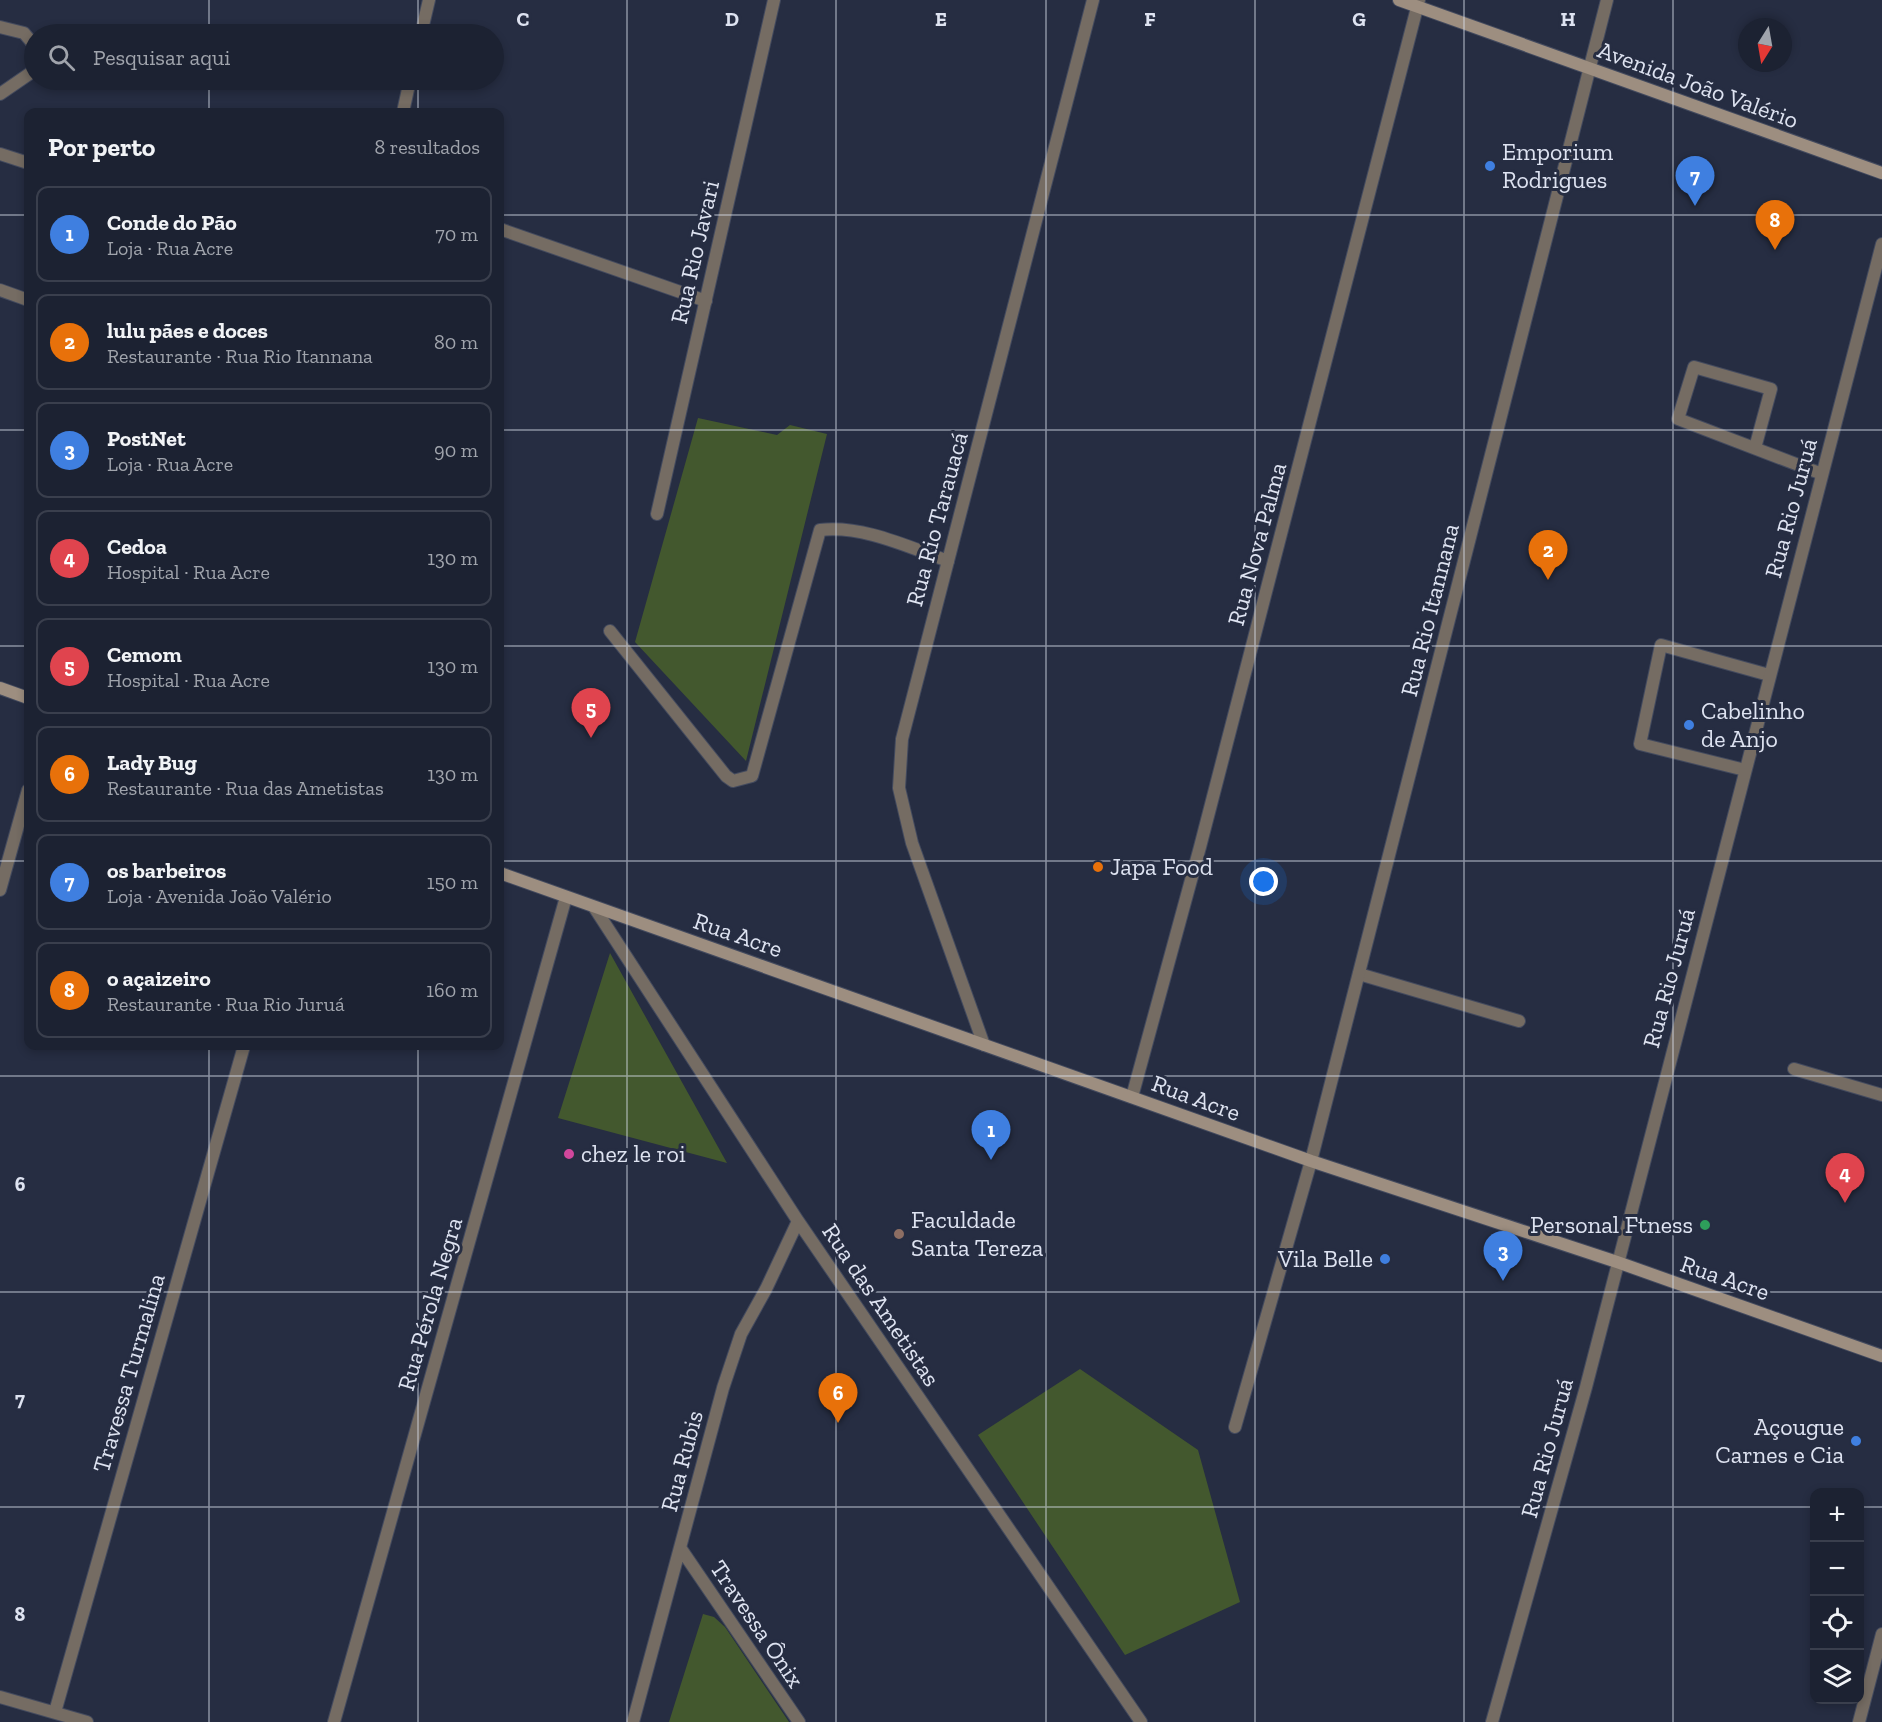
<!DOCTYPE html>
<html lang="pt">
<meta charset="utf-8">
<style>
:root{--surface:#1c2232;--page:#252a3a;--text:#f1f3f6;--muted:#a0a4ac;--line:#3a3f4d;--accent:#73c1f6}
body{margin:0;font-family:"Zilla Slab",serif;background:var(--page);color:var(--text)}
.controls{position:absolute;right:18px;bottom:18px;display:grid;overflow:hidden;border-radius:12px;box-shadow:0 3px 9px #0003}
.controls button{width:54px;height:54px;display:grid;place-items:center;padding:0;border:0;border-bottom:2px solid var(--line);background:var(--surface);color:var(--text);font:30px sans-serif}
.compass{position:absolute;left:1738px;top:18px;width:54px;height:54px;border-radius:50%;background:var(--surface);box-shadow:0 3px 9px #0003;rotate:191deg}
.you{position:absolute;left:1264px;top:882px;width:21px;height:21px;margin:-15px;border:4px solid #fff;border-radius:50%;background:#1a73e8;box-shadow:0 0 0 9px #1a73e833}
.badge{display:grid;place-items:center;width:39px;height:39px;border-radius:50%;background:var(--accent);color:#fff;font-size:20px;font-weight:700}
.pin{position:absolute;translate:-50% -50px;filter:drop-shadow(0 2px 3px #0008)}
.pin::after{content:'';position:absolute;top:32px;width:21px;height:18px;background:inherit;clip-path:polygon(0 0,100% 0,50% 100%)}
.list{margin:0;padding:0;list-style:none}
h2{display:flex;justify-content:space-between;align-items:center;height:78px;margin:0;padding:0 24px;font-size:26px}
h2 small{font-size:20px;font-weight:400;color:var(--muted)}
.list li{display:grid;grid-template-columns:39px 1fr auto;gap:18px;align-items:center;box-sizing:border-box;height:96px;margin:0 12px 12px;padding:0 12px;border:2px solid var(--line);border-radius:12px}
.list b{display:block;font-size:22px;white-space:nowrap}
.list p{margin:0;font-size:20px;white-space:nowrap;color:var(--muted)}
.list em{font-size:20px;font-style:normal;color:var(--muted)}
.icon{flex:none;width:33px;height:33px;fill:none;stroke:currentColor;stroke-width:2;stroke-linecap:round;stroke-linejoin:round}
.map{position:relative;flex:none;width:1882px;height:1722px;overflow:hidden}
.search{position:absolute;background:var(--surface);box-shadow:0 3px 9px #0003;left:24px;top:24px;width:480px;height:66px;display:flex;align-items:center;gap:15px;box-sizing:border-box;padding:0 21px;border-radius:33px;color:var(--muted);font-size:22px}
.panel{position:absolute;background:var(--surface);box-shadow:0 3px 9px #0003;left:24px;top:108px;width:480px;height:942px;border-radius:12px}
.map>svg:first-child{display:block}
.green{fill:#43582e}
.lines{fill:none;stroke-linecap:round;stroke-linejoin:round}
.lane-casing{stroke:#434a5e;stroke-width:14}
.street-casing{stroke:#434a5e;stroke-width:14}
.secondary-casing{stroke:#434a5e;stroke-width:14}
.lane{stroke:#756c63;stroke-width:12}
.street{stroke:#756c63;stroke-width:12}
.secondary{stroke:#9d8e80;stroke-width:12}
.grid{fill:none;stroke:#dee3f1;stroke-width:1.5;stroke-opacity:0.55}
.shop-dot{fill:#3f7fe0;stroke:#262d42;stroke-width:2}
.food-dot{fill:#e8710a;stroke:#262d42;stroke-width:2}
.hotel-dot{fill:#d1479c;stroke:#262d42;stroke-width:2}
.leisure-dot{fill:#2e9e5b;stroke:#262d42;stroke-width:2}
.education-dot{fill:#8d6e63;stroke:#262d42;stroke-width:2}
.labels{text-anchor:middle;stroke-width:6;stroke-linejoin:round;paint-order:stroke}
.street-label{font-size:24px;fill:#dee3f1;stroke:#262d42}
.poi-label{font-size:24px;fill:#dee3f1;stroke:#262d42;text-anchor:start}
.grid-label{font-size:20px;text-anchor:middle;font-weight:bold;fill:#dee3f1;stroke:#262d42;stroke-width:6;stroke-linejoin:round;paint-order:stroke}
</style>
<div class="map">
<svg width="1882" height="1722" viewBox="0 0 1882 1722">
<rect width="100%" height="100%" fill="#262d42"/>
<path class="green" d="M698,418L777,435L790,425L827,434L746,761L635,642Z
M610,953L727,1163L558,1118Z
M1080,1369L1198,1450L1240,1602L1125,1655L978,1435Z
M703,1614L714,1617L725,1627L789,1722H669Z"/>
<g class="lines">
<g class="lane-casing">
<path id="lane" d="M0,27L24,33L34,45
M0,94L32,72L34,62
M0,154L28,163
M500,229L706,301
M0,290L28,300
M1755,448L1771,389L1694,367L1678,419L1822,474
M610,631L726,776L733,781L752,776L820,530C863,525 908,547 948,561
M1745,770L1640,744L1661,645L1769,675
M1359,974L1519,1021
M1794,1069L1882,1095"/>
</g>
<g class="street-casing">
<path id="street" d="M421,34L429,0
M403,112L410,80
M657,514L774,0
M0,890L28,790
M594,907L798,1221L1141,1722
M984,1045L912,843L899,788L902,739L1093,0
M1132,1097L1200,847L1419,0
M1235,1427L1311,1161L1607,0
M681,1549L799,1722
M0,1697L87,1722
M55,1712L244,1046
M334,1722L566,897
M633,1722L723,1388L741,1334L766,1289L798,1221
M1492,1722L1586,1387L1882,244
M1859,1722L1882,1634"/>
</g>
<g class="secondary-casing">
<path id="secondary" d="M1399,0L1882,173
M0,688L28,698
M500,873L1311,1161L1617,1262L1882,1356"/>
</g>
<use href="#lane" class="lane"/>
<use href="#street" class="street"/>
<use href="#secondary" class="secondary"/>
</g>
<path class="grid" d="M209,0V34M418,0V34M627,0V1722M836,0V1722M1046,0V1722M1255,0V1722M1464,0V1722M1673,0V1722M209,80V112M418,80V112M0,215H28M500,215H1882M0,430H28M500,430H1882M0,646H28M500,646H1882M0,861H28M500,861H1882M209,1046V1722M418,1046V1722M0,1076H1882M0,1292H1882M0,1507H1814M1860,1507H1882"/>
<g class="shop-dot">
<circle cx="1490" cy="166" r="6"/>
<circle cx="1689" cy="725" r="6"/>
<circle cx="1385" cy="1259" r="6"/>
<circle cx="1856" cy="1441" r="6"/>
</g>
<circle class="food-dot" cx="1098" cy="867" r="6"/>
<circle class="hotel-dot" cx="569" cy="1154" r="6"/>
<circle class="leisure-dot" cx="1705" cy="1225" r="6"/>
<circle class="education-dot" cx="899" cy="1234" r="6"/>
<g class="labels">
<g class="street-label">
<text transform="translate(1698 85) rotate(20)" y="8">Avenida João Valério</text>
<text transform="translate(695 252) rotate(-77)" y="8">Rua Rio Javari</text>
<text transform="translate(1791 508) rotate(-75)" y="8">Rua Rio Juruá</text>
<text transform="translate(937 519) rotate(-75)" y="8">Rua Rio Tarauacá</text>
<text transform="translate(1257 544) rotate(-75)" y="8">Rua Nova Palma</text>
<text transform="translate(1430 610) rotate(-76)" y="8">Rua Rio Itannana</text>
<text transform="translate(738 935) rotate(19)" y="8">Rua Acre</text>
<text transform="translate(1669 978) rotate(-75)" y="8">Rua Rio Juruá</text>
<text transform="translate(1196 1098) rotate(20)" y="8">Rua Acre</text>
<text transform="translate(1725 1278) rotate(19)" y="8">Rua Acre</text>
<text transform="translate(430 1304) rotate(-74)" y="8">Rua Pérola Negra</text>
<text transform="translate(881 1305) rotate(56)" y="8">Rua das Ametistas</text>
<text transform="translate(129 1373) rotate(-74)" y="8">Travessa Turmalina</text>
<text transform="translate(1547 1448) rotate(-75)" y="8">Rua Rio Juruá</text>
<text transform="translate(682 1461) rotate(-75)" y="8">Rua Rubis</text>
<text transform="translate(757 1624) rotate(56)" y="8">Travessa Ônix</text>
</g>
<g class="poi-label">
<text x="1502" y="160">Emporium<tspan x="1502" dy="28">Rodrigues</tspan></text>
<text x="1701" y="719">Cabelinho<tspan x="1701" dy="28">de Anjo</tspan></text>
<text x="1110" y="875">Japa Food</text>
<text x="581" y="1162">chez le roi</text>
<text x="911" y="1228">Faculdade<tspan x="911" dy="28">Santa Tereza</tspan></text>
<text x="1693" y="1233" text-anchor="end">Personal Ftness</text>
<text x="1373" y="1267" text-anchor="end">Vila Belle</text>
<text x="1844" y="1435" text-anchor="end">Açougue<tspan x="1844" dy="28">Carnes e Cia</tspan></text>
</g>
</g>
<g class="grid-label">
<text x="523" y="26">C</text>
<text x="732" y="26">D</text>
<text x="941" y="26">E</text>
<text x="1150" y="26">F</text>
<text x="1359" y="26">G</text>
<text x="1568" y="26">H</text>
<text x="20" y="1191">6</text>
<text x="20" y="1406">7</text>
<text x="20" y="1621">8</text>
</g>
</svg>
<div class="controls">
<button>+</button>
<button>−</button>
<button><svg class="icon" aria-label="locate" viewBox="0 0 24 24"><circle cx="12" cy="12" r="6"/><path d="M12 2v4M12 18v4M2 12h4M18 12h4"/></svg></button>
<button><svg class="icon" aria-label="layers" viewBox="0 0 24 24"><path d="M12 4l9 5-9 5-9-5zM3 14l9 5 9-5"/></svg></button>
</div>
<svg class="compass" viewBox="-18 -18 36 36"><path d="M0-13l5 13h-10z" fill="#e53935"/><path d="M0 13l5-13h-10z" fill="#a0a4ac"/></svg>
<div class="you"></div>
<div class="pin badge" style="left:991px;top:1160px;background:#3f7fe0">1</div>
<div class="pin badge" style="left:1548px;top:580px;background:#e8710a">2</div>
<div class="pin badge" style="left:1503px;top:1281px;background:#3f7fe0">3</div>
<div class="pin badge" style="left:1845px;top:1203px;background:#e0444e">4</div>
<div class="pin badge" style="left:591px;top:738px;background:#e0444e">5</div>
<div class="pin badge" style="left:838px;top:1423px;background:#e8710a">6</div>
<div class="pin badge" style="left:1695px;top:206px;background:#3f7fe0">7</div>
<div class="pin badge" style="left:1775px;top:250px;background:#e8710a">8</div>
<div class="search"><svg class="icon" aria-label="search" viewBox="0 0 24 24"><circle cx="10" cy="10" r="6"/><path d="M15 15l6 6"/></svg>Pesquisar aqui</div>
<section class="panel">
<h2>Por perto<small>8 resultados</small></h2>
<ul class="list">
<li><span class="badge" style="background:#3f7fe0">1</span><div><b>Conde do Pão</b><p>Loja · Rua Acre</p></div><em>70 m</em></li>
<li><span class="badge" style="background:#e8710a">2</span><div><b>lulu pães e doces</b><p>Restaurante · Rua Rio Itannana</p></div><em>80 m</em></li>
<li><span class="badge" style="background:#3f7fe0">3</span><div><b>PostNet</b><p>Loja · Rua Acre</p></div><em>90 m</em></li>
<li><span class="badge" style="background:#e0444e">4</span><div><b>Cedoa</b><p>Hospital · Rua Acre</p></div><em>130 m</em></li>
<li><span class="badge" style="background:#e0444e">5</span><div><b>Cemom</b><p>Hospital · Rua Acre</p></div><em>130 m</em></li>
<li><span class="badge" style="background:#e8710a">6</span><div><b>Lady Bug</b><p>Restaurante · Rua das Ametistas</p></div><em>130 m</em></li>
<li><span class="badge" style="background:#3f7fe0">7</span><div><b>os barbeiros</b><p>Loja · Avenida João Valério</p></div><em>150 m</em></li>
<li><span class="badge" style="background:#e8710a">8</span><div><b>o açaizeiro</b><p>Restaurante · Rua Rio Juruá</p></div><em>160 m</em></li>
</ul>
</section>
</div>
